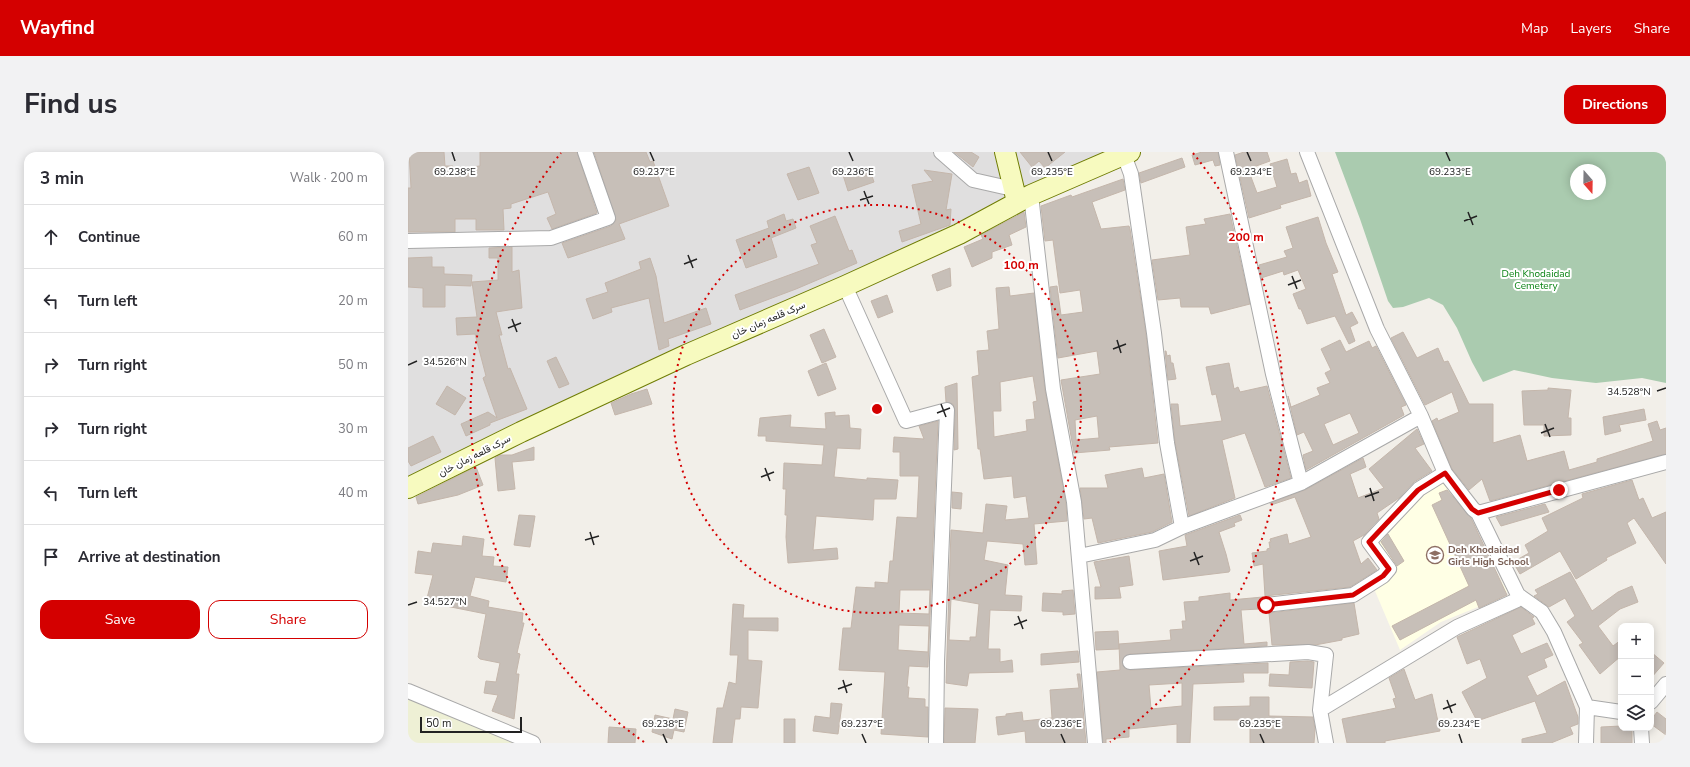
<!DOCTYPE html>
<meta charset="utf-8">
<style>
:root{--surface:#fff;--page:#f2f2f3;--text:#2b2b33;--muted:#7c7c81;--line:#e1e1e2;--accent:#d40000}
body{margin:0;font-family:"Nunito Sans",Vazirmatn,sans-serif;background:var(--page);color:var(--text)}
.controls{position:absolute;right:12px;bottom:12px;display:grid;overflow:hidden;border-radius:8px;box-shadow:0 2px 10px #0003}
.controls button{width:36px;height:36px;display:grid;place-items:center;padding:0;border:0;border-bottom:1px solid var(--line);background:var(--surface);color:var(--text);font:20px sans-serif}
.compass{position:absolute;left:1162px;top:12px;width:36px;height:36px;border-radius:50%;background:var(--surface);box-shadow:0 2px 10px #0003;rotate:160deg}
.scale{position:absolute;left:12px;bottom:10px;width:102px;box-sizing:border-box;padding-left:4px;border:2px solid #222;border-top:0;font-size:11px;line-height:14px;white-space:nowrap;color:#222;-webkit-text-stroke:3px #fff;paint-order:stroke}
.stop{position:absolute;width:12px;height:12px;margin:-9px;border:3px solid #d40000;border-radius:50%;background:#fff}
.stop.end{background:#d40000;border-color:#fff;box-shadow:0 1px 4px #0008}
.list{margin:0;padding:0;list-style:none}
h2{display:flex;justify-content:space-between;align-items:center;height:52px;margin:0;padding:0 16px;font-size:17px}
h2 small{font-size:13px;font-weight:400;color:var(--muted)}
.list li{display:grid;grid-template-columns:26px 1fr auto;gap:12px;align-items:center;box-sizing:border-box;height:64px;padding:0 16px;border-top:1px solid var(--line)}
.list b{display:block;font-size:15px;white-space:nowrap}
.list em{font-size:13px;font-style:normal;color:var(--muted)}
.actions{display:flex;gap:8px;padding:12px 16px}
.actions a{flex:1;padding:9px 0;border:1px solid var(--accent);border-radius:12px;text-align:center;font-size:14px;color:var(--accent)}
.actions .main{background:var(--accent);color:#fff}
.icon{flex:none;width:22px;height:22px;fill:none;stroke:currentColor;stroke-width:2;stroke-linecap:round;stroke-linejoin:round}
.map{position:relative;flex:none;width:1258px;height:591px;overflow:hidden;border-radius:12px}
header{display:flex;align-items:center;gap:24px;box-sizing:border-box;height:56px;padding:0 20px;background:var(--accent);color:#fff}
header strong{font-size:19px}
nav{display:flex;gap:22px;margin-inline-start:auto;font-size:14px}
.intro{display:flex;align-items:center;justify-content:space-between;box-sizing:border-box;height:96px;padding:0 24px}
h1{margin:0;font-size:28px}
.button{padding:10px 18px;border-radius:12px;background:var(--accent);color:#fff;font-size:14px;font-weight:700}
main{display:flex;gap:24px;padding:0 24px}
aside{flex:1;background:var(--surface);border-radius:12px;box-shadow:0 2px 10px #0003}
.map>svg:first-child{display:block}
.residential{fill:#e0dfdf}
.education{fill:#ffffe5}
.farmland{fill:#eef0d5}
.cemetery{fill:#aacbaf;fill-rule:evenodd}
.building{fill:#c7bfb8;stroke:#c4b6ab;fill-rule:evenodd}
.lines{fill:none;stroke-linecap:round;stroke-linejoin:round}
.street-casing{stroke:#a9a9a9;stroke-width:16}
.secondary-casing{stroke:#707d05;stroke-width:22}
.street{stroke:#fff;stroke-width:14}
.secondary{stroke:#f7fabf;stroke-width:20}
.route{stroke:#d40000;stroke-width:5}
.ticks{fill:none;stroke:#222;stroke-width:1.5}
.ring{fill:none;stroke:#d40000;stroke-width:2;stroke-dasharray:2 4}
.labels{text-anchor:middle;stroke-width:4;stroke-linejoin:round;paint-order:stroke}
.park-label{font-size:10px;fill:#0c8416;stroke:#fff}
.street-label{font-size:10px;fill:#222;stroke:#fff}
.education-label{font-size:10px;font-weight:bold;fill:#785e54;stroke:#fff;text-anchor:start}
.ticks-label{font-size:10px;text-anchor:middle;fill:#222;stroke:#fff;stroke-width:4;stroke-linejoin:round;paint-order:stroke}
.centre{fill:#d40000;stroke:#fff;stroke-width:2}
.ring-label{font-size:12px;text-anchor:middle;font-weight:bold;fill:#d40000;stroke:#fff;stroke-width:4;stroke-linejoin:round;paint-order:stroke}
</style>
<header>
<strong>Wayfind</strong>
<nav><a>Map</a><a>Layers</a><a>Share</a></nav>
</header>
<div class="intro"><h1>Find us</h1><a class="button">Directions</a></div>
<main>
<aside>
<h2>3 min<small>Walk · 200 m</small></h2>
<ul class="list">
<li><svg class="icon" aria-label="ahead" viewBox="0 0 24 24"><path d="M12 20V5M6 11l6-6 6 6"/></svg><div><b>Continue</b></div><em>60 m</em></li>
<li><svg class="icon" aria-label="left" viewBox="0 0 24 24"><path d="M17 20v-9H6M10 6l-5 5 5 5"/></svg><div><b>Turn left</b></div><em>20 m</em></li>
<li><svg class="icon" aria-label="right" viewBox="0 0 24 24"><path d="M7 20v-9h11M14 6l5 5-5 5"/></svg><div><b>Turn right</b></div><em>50 m</em></li>
<li><svg class="icon" aria-label="right" viewBox="0 0 24 24"><path d="M7 20v-9h11M14 6l5 5-5 5"/></svg><div><b>Turn right</b></div><em>30 m</em></li>
<li><svg class="icon" aria-label="left" viewBox="0 0 24 24"><path d="M17 20v-9H6M10 6l-5 5 5 5"/></svg><div><b>Turn left</b></div><em>40 m</em></li>
<li><svg class="icon" aria-label="arrive" viewBox="0 0 24 24"><path d="M6 21V4h12l-3 4 3 4H6"/></svg><div><b>Arrive at destination</b></div></li>
</ul>
<div class="actions"><a class="main">Save</a><a>Share</a></div>
</aside>
<div class="map">
<svg width="1258" height="591" viewBox="0 0 1258 591">
<rect width="100%" height="100%" fill="#f2efe9"/>
<path class="residential" d="M0,0H715L0,336Z"/>
<path class="education" d="M1033,325L1099,439L1097,444L1033,470L992,498L967,439L984,416L967,390L980,382L1006,352L1014,338Z"/>
<path class="farmland" d="M0,539L125,591H0Z"/>
<path class="cemetery" d="M927,0H1258V231L1234,226L1188,231L1144,226L1106,218L1075,230L1064,210L1049,176L1035,153L1021,146L995,155L985,156L980,149L952,67ZM1168,18H1192V42H1168Z"/>
<path class="building" d="M1,0H36L37,14H45V17L72,14V0H169L189,61L144,77L139,66L148,62L140,40L103,52V56L95,57L96,78H68V67H47V80H0V36H3Z
M186,0H238L242,10L245,9L261,54L211,72L217,87L160,106L154,91L203,74L208,68Z
M546,0H563L571,5L565,15Z
M612,0H657L637,16L631,9L624,15Z
M794,0H810L812,13L807,14L805,8L787,13L784,3Z
M836,0H859L862,9L840,17L849,41L869,35L862,12L879,7L883,22L888,21L891,31L899,28L903,44L872,53L873,56L841,66L827,3Z
M774,6L777,15L733,31L731,21Z
M401,15L411,41L390,48L379,22Z
M461,15L466,30L440,39L435,23Z
M516,18L544,22L538,58L543,57L542,73L494,90L491,79L513,72L504,33L525,29Z
M715,27L717,38L684,50L693,77L721,74L722,77L738,182L750,291L701,295L702,298L666,301L653,228L692,222L689,199L650,206L642,135L649,134L653,163L675,160L672,138L652,141L645,88L637,89L633,54L663,43L664,45ZM689,264L691,286L668,288L667,268Z
M616,60L618,75L601,83L604,93L584,100V106L564,115L556,95L575,87L573,83Z
M376,62L378,69L385,67L388,76L363,86L369,105L338,116L328,88L361,76L359,69Z
M822,62L842,152L803,162L801,155H773L772,146L750,148L744,108L782,103L778,75L798,72L796,67Z
M427,64L441,99L444,98L449,111L388,137L332,158L327,143L411,112L403,93L409,91L402,74Z
M910,65L918,91L930,120L924,122L938,163L944,160L950,171L942,175L947,189L941,192L927,164L899,172L893,157H891L885,142L898,137L890,118L876,123L875,119L853,126L851,113L879,105L876,99L885,96L878,75Z
M104,95V120L111,118L114,156L88,160L94,183H91L100,217L102,216L119,257L82,271V273L58,284L53,272L80,260L89,266L75,226L78,224L67,182L49,183L48,166L69,165L64,130L90,128V106H81V96Z
M24,105V115H36V122L64,123L63,134L37,133V155H15V136L0,135V106Z
M242,106L248,124L256,171L298,156L303,172L260,187L261,194L251,198L241,146L203,156L204,160L185,167L178,147L200,140L197,131L233,117L231,110Z
M542,116L543,134L529,139L524,123Z
M601,135L602,144L626,141L637,238L658,351L659,369L626,372L629,412L617,413L615,392L579,389L576,408L600,413L597,443L614,444L613,459L582,458L580,497H592V510L604,508L605,520L561,521L559,534L538,531L543,378L575,381L578,352L599,354L597,368L621,366L618,344L606,346L604,324L576,327L572,297H570L564,225L571,223L569,199L581,198L579,179L591,177L588,136ZM625,224L629,249L625,250L627,267L618,268L619,279L586,285L585,259H593L592,230ZM543,447L571,452L568,485H562V489L541,488Z
M479,143L485,160L470,166L463,149Z
M416,177L428,205L414,211L402,183Z
M995,180L1009,206L1030,196L1036,210L1040,209L1061,252H1085V291L1112,283L1119,309L1156,299L1161,318L1189,310V307L1245,289L1240,272L1249,269L1252,278L1258,276V302L1082,349L1074,327L1061,338L1044,317L1024,269L1029,266L1030,269L1051,260L1044,240L1017,253L983,186Z
M932,188L938,200L961,189L964,196L968,194L998,253L993,255L996,263L898,318L895,303L905,299L896,280L889,283L880,244L883,255L912,243L909,236L922,231L917,221L923,218L913,197ZM942,261L951,281L925,293L916,272Z
M757,199H758L759,204L762,203L763,211H765L768,227L760,228Z
M148,205L161,232L151,236L139,209Z
M418,211L428,237L410,244L400,219Z
M821,211L826,237L830,235L832,240L859,234L883,326L857,335L837,281L814,288L827,346L781,364L767,290L763,252H770L772,274L814,269L808,242L804,243L798,215Z
M549,231L550,297L546,298L547,258L545,252L538,250L537,235Z
M39,234L58,246L47,263L28,252Z
M1140,236L1163,238L1160,266H1163V283L1136,284V273H1116L1114,239L1140,238Z
M239,237L244,252L207,263L203,251L223,242Z
M1236,257L1238,268L1211,273L1213,279L1197,283L1195,265Z
M427,260V264L441,263L442,276L453,277L452,297L429,296L426,325L459,328V326L490,328L488,347H466L465,368L408,364L405,398L429,396L430,407L380,411L378,385L379,363H377L378,337H375L376,311L414,313L416,293L358,289V284H350L352,266L383,263L382,275L418,277L417,261Z
M530,269L520,515L501,514L499,535H501L500,546L517,547V555H520V585L473,582L477,520L431,518L435,476H443L448,435L467,436V430L480,431L482,409H485L489,365L509,366L511,324H492V300H485L486,285L516,287L511,274ZM492,438H522L521,462L491,461ZM491,473L521,474L520,500L490,498Z
M1009,277L1016,292L1007,296L1024,319L1006,330L991,346L969,361L971,367L956,383L945,389L953,412L960,406L969,418L942,435L857,444L855,412L846,414L844,401L859,399V397L862,396L861,390H863L862,387L879,382L881,392L903,385L887,345L863,353L862,351L897,338L955,306L958,315L942,322L950,346L976,336L961,317Z
M25,284L33,300L3,314L0,309V296Z
M126,295V308L104,310L107,337L90,339L87,306L92,303H104Z
M68,315L75,333L50,343L10,352L8,345Z
M734,316L736,326L756,322L764,370L744,380L690,391L684,366L676,367L672,336H700L697,323Z
M1224,328L1231,348L1235,346L1244,366L1258,360V412L1226,366L1219,371L1228,391L1198,406L1199,408L1168,427L1152,399L1112,422L1105,410L1121,401L1117,393L1140,379L1134,366L1175,346L1174,342Z
M1039,338L1063,366L1099,443L1071,456L1068,448L992,488L984,474L1061,434L1024,353L1034,348L1031,341Z
M544,340L554,341L553,357L544,356Z
M1137,352L1141,360L1093,374L1088,365Z
M111,363L127,364L122,395L106,393Z
M832,363L834,368L826,371L827,374L811,380L818,402L822,418L821,420L755,428L751,399L779,394L777,383Z
M980,382L996,409L989,414L973,390Z
M55,384L76,387L74,404L86,405L85,414L100,415L98,430L67,425L62,444L81,449L80,455L115,461L114,471H116L109,501L112,502L108,522H111L106,567L84,559L90,543L76,541L78,529L88,530L92,511L72,507L70,505L78,462L18,450L25,423L7,421L10,399L23,401L25,391L54,394Z
M721,404L725,433L711,435L713,446L687,447V435H693L686,410Z
M1162,420L1184,459L1210,440L1224,434L1230,450L1212,457L1190,474L1205,494L1213,488V504L1192,522L1171,493L1175,491L1159,470L1167,464L1157,446L1141,455L1126,444L1130,442L1127,438Z
M665,438L667,462L655,463V460L634,459L635,441L654,442V439Z
M822,441V448L855,445L850,450L851,457L833,458L836,492L859,490V494L722,502L715,506V514L722,518L860,511V521H835L836,530L785,532L782,591H769V572L721,577V585L698,587V591H695L689,520L712,518L711,492L763,488L762,478L775,477L774,469H778L776,450L791,449V445ZM774,531V554L743,557L741,533Z
M946,451L951,482L934,486V488L907,493H864L861,461Z
M325,452L336,453L335,466H370V479L340,478V508L354,509L350,556L333,555L332,567H327L324,591H305L309,556H315L321,530L328,532L330,503H322Z
M1113,455L1126,465L1124,466L1127,472L1104,483L1113,502L1139,491L1145,503L1136,507L1139,515L1119,524L1129,544L1157,529L1170,565V572L1162,575L1165,582L1143,591H1114V587L1139,581L1127,549L1069,569L1054,540L1079,526L1072,507L1059,512L1049,485Z
M710,479L711,497L688,498L687,480Z
M670,499L671,510L633,513V502Z
M1243,500L1256,511L1243,526Z
M900,509L906,510L904,536L861,534L862,522L881,523L882,510Z
M996,517L1007,548L1024,542L1032,579L977,589V591H939L934,567L988,556L985,547L988,546L981,526Z
M669,522H672L678,591H618L617,579L590,583L588,565L598,564V562L614,560L615,569L644,566L642,538L671,536Z
M842,545H861V564L905,565L907,577L906,591H842V568H806V555L842,554Z
M423,551L434,552L430,582L405,579L407,564L422,566Z
M537,556L570,557L567,591H536Z
M267,557L280,560L276,580L266,578L264,587L244,580L247,563L265,567Z
M1249,560L1258,567V583L1243,572V568Z
M376,567H387V591H376Z
M1213,574V576H1224V591H1193V575Z
M201,575L228,577L227,591H200Z"/>
<g class="lines">
<g class="street-casing">
<path id="street" d="M533,0L565,28L605,37
M818,0L865,222L893,331
M899,0L969,177L1013,264L1037,321L1065,357L1070,361L1110,443L1134,460L1146,480L1179,555L1213,560
M716,3L723,22L746,181L759,291L774,375
M623,43L645,237L666,350L687,591
M0,89L143,86L200,66L177,0
M437,134L498,269L539,258L529,510L528,591
M1070,361L1258,310
M671,404L747,388L774,375L893,331L1013,264
M858,453L945,443L975,424L981,417L961,390L1011,337L1037,321
M722,510L900,500L918,503L912,558L918,591
M0,539L125,591
M1243,550L1258,532
M912,558L1049,475L1109,448L1110,443
M1233,576L1234,591
M1178,591L1179,555"/>
</g>
<g class="secondary-casing">
<path id="secondary" d="M597,0L609,50
M0,336L113,280L278,203L437,134L551,82L623,43L722,0"/>
</g>
<use href="#street" class="street"/>
<use href="#secondary" class="secondary"/>
</g>
<g class="lines">
<path class="route" d="M858,453L945,443L975,424L981,417L961,390L1010,338L1037,321L1064,357L1070,361L1151,338"/>
</g>
<path class="ticks" d="M44,0L47,9M242,0L246,9M441,0L445,9M640,0L644,9M839,0L843,9M1038,0L1042,9M456,39L461,52M452,48L465,44M1060,60L1065,73M1056,69L1069,64M280,103L285,116M276,112L289,107M884,124L889,137M880,133L893,128M104,167L109,180M100,176L113,171M709,188L713,201M705,197L718,192M0,213L9,209M1249,239L1258,236M533,252L538,265M529,261L542,256M1137,272L1142,285M1133,281L1146,276M357,316L362,329M353,325L366,320M962,336L966,349M957,345L971,340M182,380L186,393M177,388L191,384M786,400L791,413M782,409L795,404M0,453L9,450M610,464L615,477M606,473L619,468M435,528L439,541M430,537L444,532M1039,548L1044,561M1035,557L1048,552M255,582L259,591M454,582L458,591M653,582L657,591M852,582L856,591M1051,582L1054,591"/>
<g class="ring">
<circle cx="469" cy="257" r="204"/>
<path d="M236 590A407 407 0 0 1 153 1M785 1A407 407 0 0 1 702 590"/>
</g>
<defs>
<g id="school-ring" transform="scale(0.9)"><circle r="9.5" fill="#fff" stroke="#8d6e63" stroke-width="1.5"/><path d="M0-5L7-2L0 1L-7-2ZM-4 1L0 2.5L4 1V4Q0 6-4 4Z" fill="#8d6e63"/></g>
</defs>
<g fill-rule="evenodd">
<use href="#school-ring" x="1027" y="403"/>
</g>
<g class="labels">
<g class="park-label">
<text x="1128" y="125">Deh Khodaidad<tspan x="1128" dy="12">Cemetery</tspan></text>
</g>
<g class="street-label">
<text transform="translate(360 167) rotate(-23)" y="4">سرک قلعه زمان خان</text>
<text transform="translate(66 303) rotate(-27)" y="4">سرک قلعه زمان خان</text>
</g>
<g class="education-label">
<text x="1040" y="401">Deh Khodaidad<tspan x="1040" dy="12">Girls High School</tspan></text>
</g>
</g>
<g class="ticks-label">
<text x="246" y="23">69.237°E</text>
<text x="47" y="23">69.238°E</text>
<text x="445" y="23">69.236°E</text>
<text x="644" y="23">69.235°E</text>
<text x="843" y="23">69.234°E</text>
<text x="1042" y="23">69.233°E</text>
<text x="37" y="213">34.526°N</text>
<text x="1221" y="243">34.528°N</text>
<text x="37" y="453">34.527°N</text>
<text x="255" y="575">69.238°E</text>
<text x="454" y="575">69.237°E</text>
<text x="653" y="575">69.236°E</text>
<text x="852" y="575">69.235°E</text>
<text x="1051" y="575">69.234°E</text>
</g>
<circle cx="469" cy="257" r="6" class="centre"/>
<g class="ring-label">
<text x="838" y="89">200 m</text>
<text x="613" y="117">100 m</text>
</g>
</svg>
<div class="controls">
<button>+</button>
<button>−</button>
<button><svg class="icon" aria-label="layers" viewBox="0 0 24 24"><path d="M12 4l9 5-9 5-9-5zM3 14l9 5 9-5"/></svg></button>
</div>
<svg class="compass" viewBox="-18 -18 36 36"><path d="M0-13l5 13h-10z" fill="#e53935"/><path d="M0 13l5-13h-10z" fill="#7c7c81"/></svg>
<div class="scale">50 m</div>
<div class="stop" style="left:858px;top:453px"></div>
<div class="stop end" style="left:1151px;top:338px"></div>
</div>
</main>
